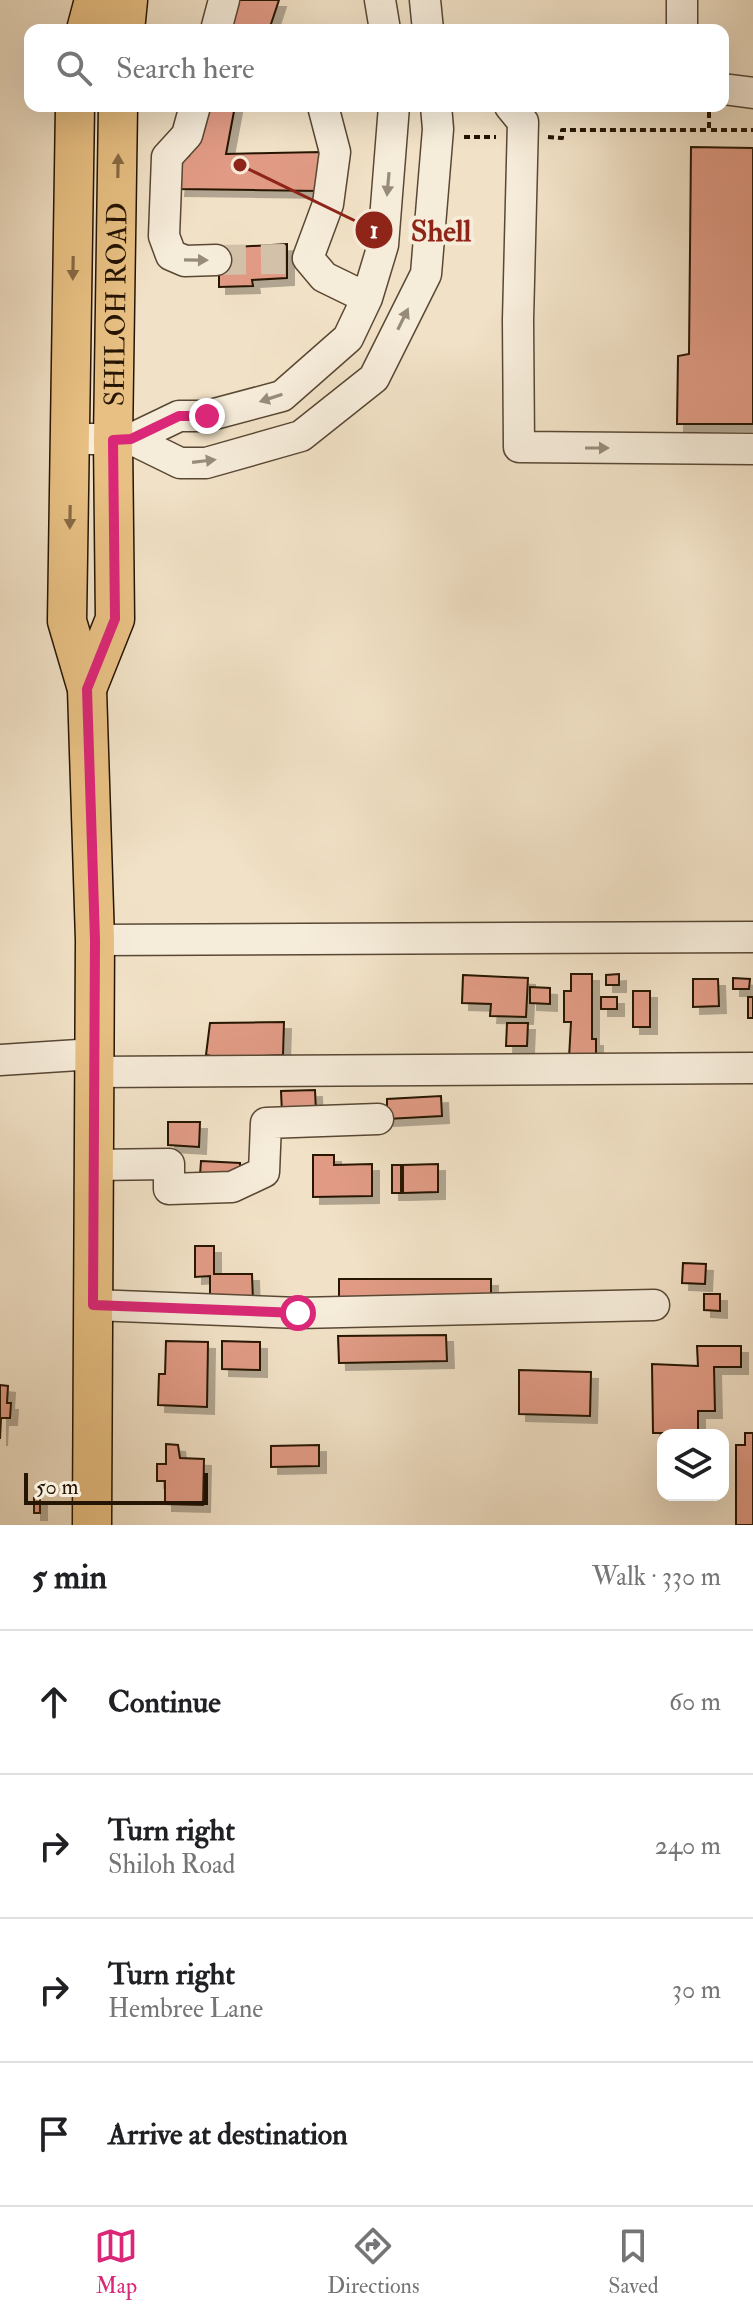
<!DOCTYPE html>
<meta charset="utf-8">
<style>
:root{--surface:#fff;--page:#f6f6f6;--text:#202124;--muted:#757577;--line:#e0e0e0;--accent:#db2777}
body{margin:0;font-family:"IM FELL Double Pica",serif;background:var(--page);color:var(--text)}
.controls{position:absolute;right:24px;bottom:24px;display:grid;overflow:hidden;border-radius:16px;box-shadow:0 8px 32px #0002}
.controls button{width:72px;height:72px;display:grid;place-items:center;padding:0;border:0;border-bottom:2px solid var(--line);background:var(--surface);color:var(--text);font:40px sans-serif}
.scale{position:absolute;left:24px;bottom:20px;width:184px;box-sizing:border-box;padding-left:8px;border:4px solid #261503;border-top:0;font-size:22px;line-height:28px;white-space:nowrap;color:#261503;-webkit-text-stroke:6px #f6ecda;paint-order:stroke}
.stop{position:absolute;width:24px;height:24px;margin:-18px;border:6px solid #db2777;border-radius:50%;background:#fff}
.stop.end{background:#db2777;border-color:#fff;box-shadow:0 2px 8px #0008}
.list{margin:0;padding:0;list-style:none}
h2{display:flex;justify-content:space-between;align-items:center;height:104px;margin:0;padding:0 32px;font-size:34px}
h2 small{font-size:26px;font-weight:400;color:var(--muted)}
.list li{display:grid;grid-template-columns:52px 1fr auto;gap:24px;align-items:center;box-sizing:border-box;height:144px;padding:0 32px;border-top:2px solid var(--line)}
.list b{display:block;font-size:30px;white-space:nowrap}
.list p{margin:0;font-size:26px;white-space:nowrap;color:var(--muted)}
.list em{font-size:26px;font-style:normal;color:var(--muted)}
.icon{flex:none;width:44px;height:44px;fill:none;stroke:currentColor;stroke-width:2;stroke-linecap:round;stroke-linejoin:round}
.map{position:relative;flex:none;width:753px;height:1525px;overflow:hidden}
.search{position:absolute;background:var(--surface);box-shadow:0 8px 32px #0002;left:24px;right:24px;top:24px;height:88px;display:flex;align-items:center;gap:20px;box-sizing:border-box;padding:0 28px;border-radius:16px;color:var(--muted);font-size:30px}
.sheet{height:680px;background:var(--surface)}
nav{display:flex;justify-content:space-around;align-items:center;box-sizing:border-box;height:112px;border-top:2px solid var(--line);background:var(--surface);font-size:22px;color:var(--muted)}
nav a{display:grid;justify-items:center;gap:4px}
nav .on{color:var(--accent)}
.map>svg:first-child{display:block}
.building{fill:#e19b85;stroke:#261503;stroke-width:2;filter:url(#shadow)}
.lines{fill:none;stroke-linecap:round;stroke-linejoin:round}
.minor-tunnel{stroke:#d3c2a9;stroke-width:30;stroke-dasharray:30 15;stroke-linecap:butt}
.minor-casing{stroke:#594834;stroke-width:33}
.major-casing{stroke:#261503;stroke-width:41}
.highway-casing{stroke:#261503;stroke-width:47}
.path{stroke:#261503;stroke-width:4;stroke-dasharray:6 4;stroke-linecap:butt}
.minor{stroke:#f6ecda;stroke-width:30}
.major{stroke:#e8c083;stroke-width:38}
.highway{stroke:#e8c083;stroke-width:44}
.oneway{fill:#876a43}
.oneway2{fill:#988b79}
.route{stroke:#db2777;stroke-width:10}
.labels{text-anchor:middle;stroke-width:8;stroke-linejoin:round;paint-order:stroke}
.street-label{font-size:28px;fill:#261503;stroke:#f6ecda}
.leader{fill:none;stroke:#8f2418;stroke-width:3}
.callout-dot{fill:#8f2418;stroke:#f6ecda;stroke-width:3}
.mark-label{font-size:24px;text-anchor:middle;font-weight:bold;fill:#fff}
.callout-label{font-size:30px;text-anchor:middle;font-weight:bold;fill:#8f2418;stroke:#f6ecda;stroke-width:8;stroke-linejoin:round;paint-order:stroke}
</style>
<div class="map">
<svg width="753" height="1525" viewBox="0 0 753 1525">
<defs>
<filter id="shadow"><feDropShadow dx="7" dy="7" stdDeviation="0" flood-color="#0004"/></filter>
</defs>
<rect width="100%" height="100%" fill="#f1e1c6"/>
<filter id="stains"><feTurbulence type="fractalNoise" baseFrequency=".0025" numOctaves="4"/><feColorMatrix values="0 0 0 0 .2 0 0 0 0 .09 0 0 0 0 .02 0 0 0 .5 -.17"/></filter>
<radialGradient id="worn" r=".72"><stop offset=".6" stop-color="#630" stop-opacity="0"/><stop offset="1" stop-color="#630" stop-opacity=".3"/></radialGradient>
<path class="building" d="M219,0H279L270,27L275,30H212Z
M199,106H235L226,154L321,152L320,191L178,189L181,156H189Z
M691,147L753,148V424H677L678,356L689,354Z
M287,244V278L252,280L253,286L219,287V248Z
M571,974H592V1039H596V1058H569L571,1022H564V991H571Z
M619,974V985H606V975Z
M463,975L528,978L526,1017L490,1016L491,1004L462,1003Z
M733,978L750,979L749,989H733Z
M693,979H718L719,1006L693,1007Z
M530,987L550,988V1004L530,1003Z
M633,991H650V1027H633Z
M601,997H617V1009H601Z
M748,997H753V1018H748Z
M284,1022L283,1055L222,1058L206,1055L210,1023Z
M507,1023H528L527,1046H506Z
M315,1090L316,1112L282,1114L281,1091Z
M441,1096L442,1116L387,1119V1099Z
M168,1122H200L199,1147L168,1145Z
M313,1155H334V1165L372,1164V1196L313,1197Z
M201,1161L240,1163V1177L200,1175Z
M438,1164V1192L403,1193V1165Z
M392,1165H401V1193H392Z
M195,1246H214V1274H252L253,1301L210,1305V1276L195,1277Z
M683,1263L706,1264L705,1284L682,1283Z
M339,1279H491V1304L339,1305Z
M704,1294H720V1311L704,1310Z
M446,1335L447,1361L339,1363L338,1336Z
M166,1341L208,1342L207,1407L158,1405L159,1374H165Z
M222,1341L260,1342V1370L222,1369Z
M697,1346H741V1367H714L715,1411H698V1433H653L652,1364L698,1366Z
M519,1370L591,1372L590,1416L519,1414Z
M0,1385L8,1386L7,1403H11L10,1418H1L0,1439Z
M745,1433H753V1525H736V1445H745Z
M166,1444L178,1445L180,1458L204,1459L203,1505L165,1504V1481H157V1464H166Z
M319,1445V1466L271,1467V1446Z
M34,1498H40V1513H34Z"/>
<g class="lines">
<path class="minor-tunnel" d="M216,260L285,259"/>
<g class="minor-casing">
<path id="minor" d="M380,0L385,30
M425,0L428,30
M216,30L224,0
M682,30V0
M723,89L753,93
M195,106L187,135L167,157L164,236L171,255L185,261L216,260
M323,106L335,152L328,204L308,258L324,277L367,298
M510,106L523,122L518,320L519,447L753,449
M72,439H131L179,416H207L282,396L348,338L367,298L383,245L394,106
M131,439L180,463H206L301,436L374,378L426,274L438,129L436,106
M95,940L753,937
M0,1060L94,1054
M94,1072L753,1068
M94,1165L169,1164V1189L232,1187L264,1172L266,1123L378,1119
M93,1305L298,1313L654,1305"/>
</g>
<g class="major-casing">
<g id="major">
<path d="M86,30L94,0"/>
<path d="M75,106L67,621L87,689L95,940L92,1525"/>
<path id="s1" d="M87,689L115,619L113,440L118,106"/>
</g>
</g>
<g class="highway-casing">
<path id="highway" d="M122,30L125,0"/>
</g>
<path class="path" d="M709,112V130H753
M464,137H496
M548,137L562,138V130H709"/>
<use href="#minor" class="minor"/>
<use href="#major" class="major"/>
<use href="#highway" class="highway"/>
</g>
<defs><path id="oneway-solid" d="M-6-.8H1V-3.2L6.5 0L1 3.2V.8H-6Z" transform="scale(2)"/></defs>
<g class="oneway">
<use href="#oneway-solid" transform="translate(118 166) rotate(-89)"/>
<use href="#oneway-solid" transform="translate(73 268) rotate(91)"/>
<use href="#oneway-solid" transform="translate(70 517) rotate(91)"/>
</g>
<g class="oneway2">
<use href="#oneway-solid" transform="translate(388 184) rotate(95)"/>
<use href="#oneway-solid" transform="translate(196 260) rotate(1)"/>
<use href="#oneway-solid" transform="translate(403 319) rotate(-64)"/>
<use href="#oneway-solid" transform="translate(271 398) rotate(162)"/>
<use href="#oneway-solid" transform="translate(597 448)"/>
<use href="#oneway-solid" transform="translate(204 461) rotate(-7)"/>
</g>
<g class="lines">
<path class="route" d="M207,416H179L131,439L113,440L115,619L87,689L95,940L93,1305L298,1313"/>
</g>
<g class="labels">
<g class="street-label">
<text dy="10" stroke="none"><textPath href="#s1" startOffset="390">SHILOH ROAD</textPath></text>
</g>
</g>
<path class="leader" d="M240 165L374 230"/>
<g class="callout-dot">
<circle cx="240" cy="165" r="8"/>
<circle cx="374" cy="230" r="20"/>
</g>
<g class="mark-label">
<text x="374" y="238">1</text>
</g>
<g class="callout-label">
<text x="441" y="241">Shell</text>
</g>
<rect width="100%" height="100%" filter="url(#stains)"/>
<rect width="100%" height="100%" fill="url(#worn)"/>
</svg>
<div class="controls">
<button><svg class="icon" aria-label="layers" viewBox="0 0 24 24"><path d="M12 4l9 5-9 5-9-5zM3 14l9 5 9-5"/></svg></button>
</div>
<div class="scale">50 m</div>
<div class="stop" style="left:298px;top:1313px"></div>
<div class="stop end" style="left:207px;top:416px"></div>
<div class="search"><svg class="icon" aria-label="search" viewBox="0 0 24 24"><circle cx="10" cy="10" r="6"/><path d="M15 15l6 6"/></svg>Search here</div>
</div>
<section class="sheet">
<h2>5 min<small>Walk · 330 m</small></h2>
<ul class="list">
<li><svg class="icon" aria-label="ahead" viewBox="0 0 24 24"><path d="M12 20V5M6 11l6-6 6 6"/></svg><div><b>Continue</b></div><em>60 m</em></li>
<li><svg class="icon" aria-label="right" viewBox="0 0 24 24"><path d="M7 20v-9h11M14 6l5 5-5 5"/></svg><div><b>Turn right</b><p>Shiloh Road</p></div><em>240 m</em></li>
<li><svg class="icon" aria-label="right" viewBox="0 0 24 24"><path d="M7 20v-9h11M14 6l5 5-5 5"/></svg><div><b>Turn right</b><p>Hembree Lane</p></div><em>30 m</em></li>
<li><svg class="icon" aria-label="arrive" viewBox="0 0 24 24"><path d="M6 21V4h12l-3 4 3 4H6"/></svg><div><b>Arrive at destination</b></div></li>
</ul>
</section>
<nav>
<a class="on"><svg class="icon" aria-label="map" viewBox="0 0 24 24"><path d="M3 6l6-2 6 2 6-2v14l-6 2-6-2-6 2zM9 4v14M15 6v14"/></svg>Map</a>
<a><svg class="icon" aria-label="directions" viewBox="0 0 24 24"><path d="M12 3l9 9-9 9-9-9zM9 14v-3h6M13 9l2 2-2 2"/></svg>Directions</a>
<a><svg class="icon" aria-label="saved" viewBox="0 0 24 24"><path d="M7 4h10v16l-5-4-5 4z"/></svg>Saved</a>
</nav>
